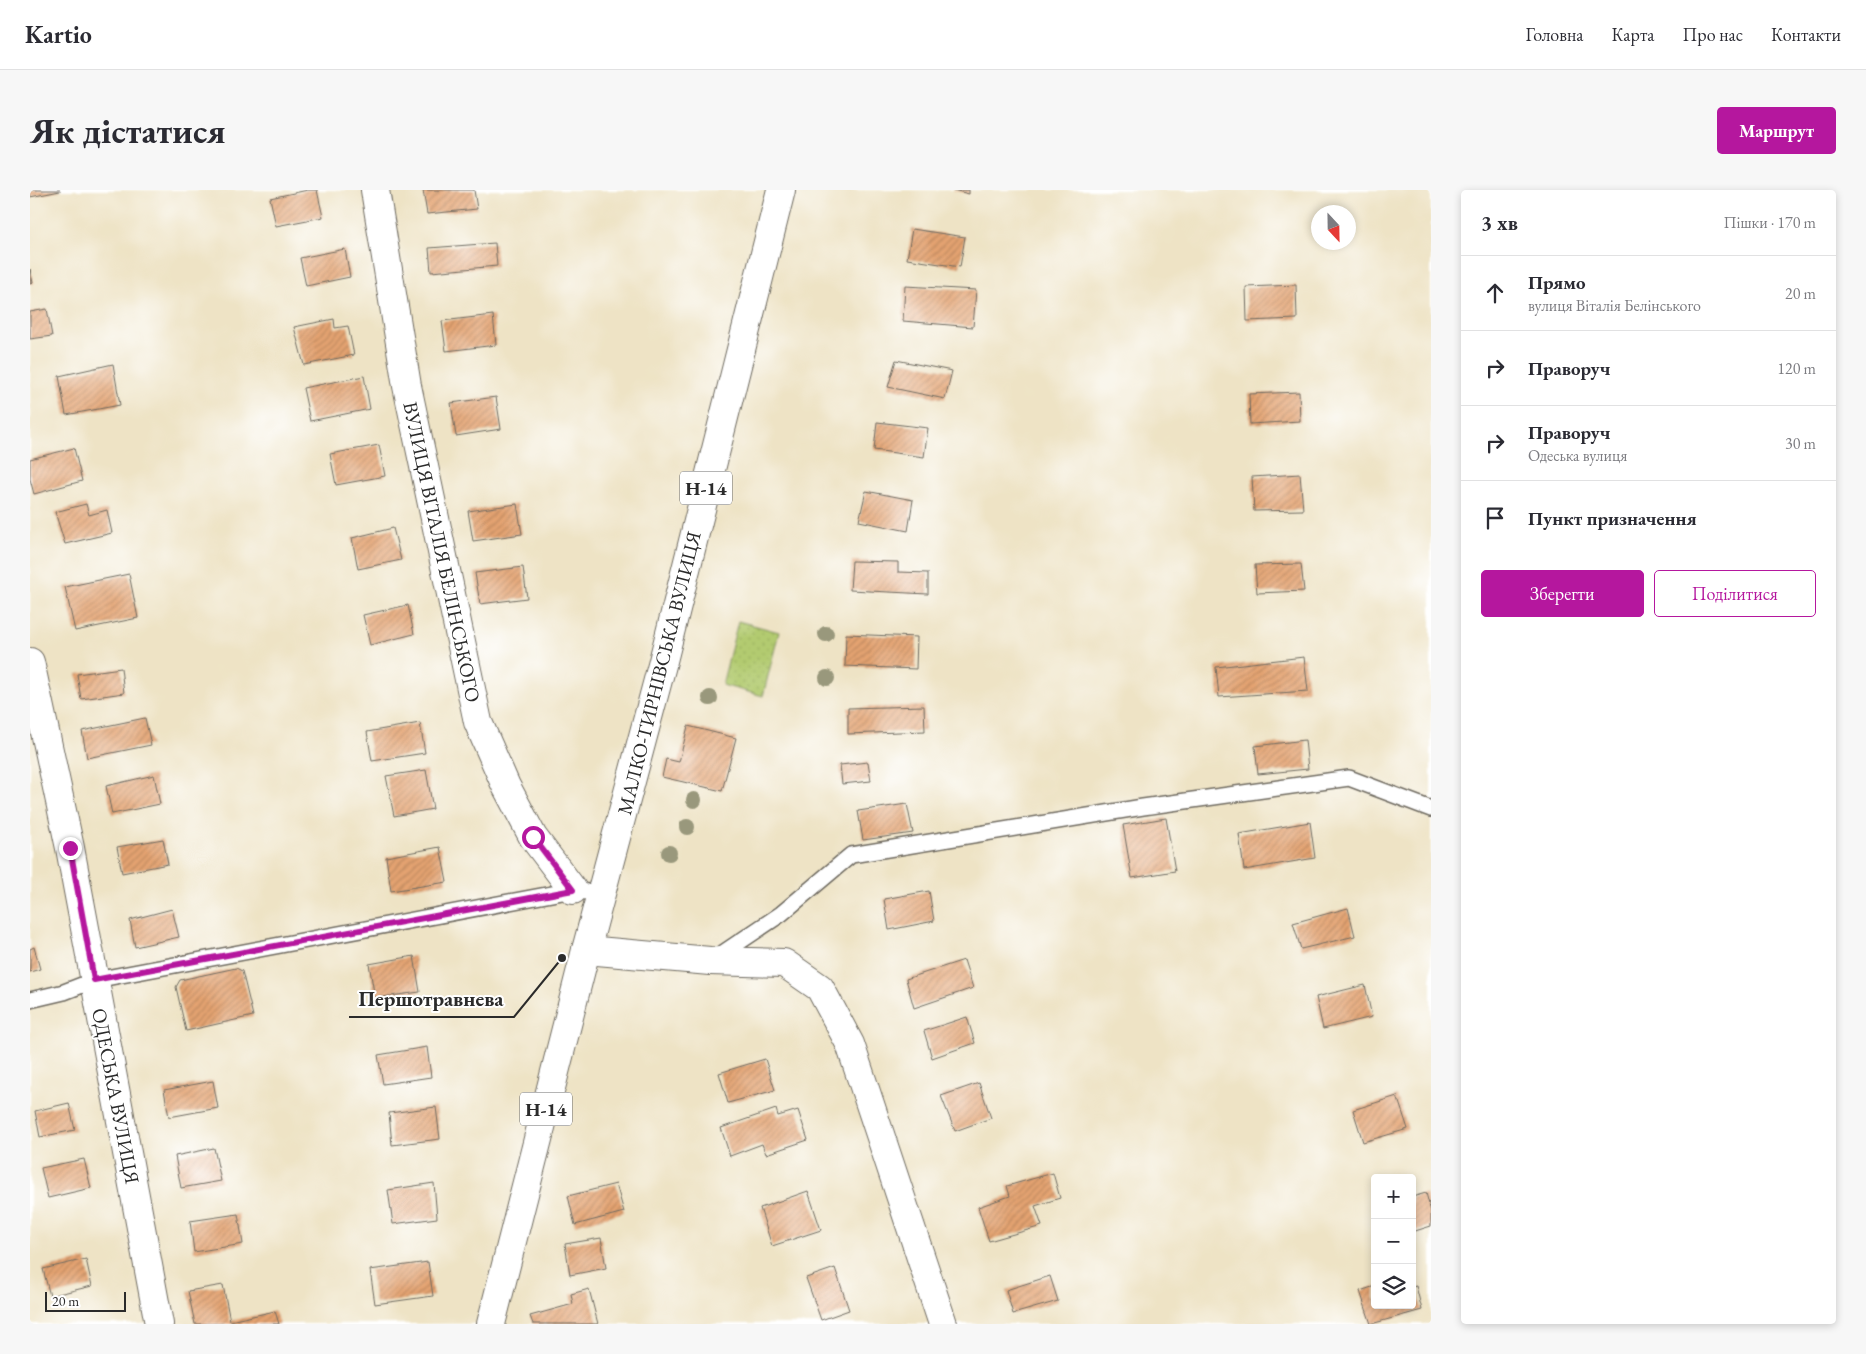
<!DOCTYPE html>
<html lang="uk">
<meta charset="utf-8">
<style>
:root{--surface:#fff;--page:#f7f7f7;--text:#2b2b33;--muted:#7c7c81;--line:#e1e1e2;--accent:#b5179e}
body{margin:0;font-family:"EB Garamond",serif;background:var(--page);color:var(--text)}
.controls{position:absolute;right:15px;bottom:15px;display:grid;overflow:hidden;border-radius:5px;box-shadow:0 2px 8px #0003}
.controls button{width:45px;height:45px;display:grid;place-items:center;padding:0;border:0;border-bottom:1px solid var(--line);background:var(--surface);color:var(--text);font:25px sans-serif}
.compass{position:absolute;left:1281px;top:15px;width:45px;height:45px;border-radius:50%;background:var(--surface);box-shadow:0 2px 8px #0003;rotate:158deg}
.scale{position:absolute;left:15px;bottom:12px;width:81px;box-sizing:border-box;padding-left:5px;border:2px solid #2b2b2b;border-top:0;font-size:14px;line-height:18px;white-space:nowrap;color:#2b2b2b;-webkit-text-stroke:4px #fff;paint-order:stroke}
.stop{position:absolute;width:15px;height:15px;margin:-11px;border:4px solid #b5179e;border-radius:50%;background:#fff}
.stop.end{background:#b5179e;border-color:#fff;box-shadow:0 1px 5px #0008}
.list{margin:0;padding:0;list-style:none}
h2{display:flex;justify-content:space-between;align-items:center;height:65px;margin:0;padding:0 20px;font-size:21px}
h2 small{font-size:16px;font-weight:400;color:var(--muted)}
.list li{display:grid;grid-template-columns:32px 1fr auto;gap:15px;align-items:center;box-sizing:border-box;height:75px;padding:0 20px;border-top:1px solid var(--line)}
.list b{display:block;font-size:19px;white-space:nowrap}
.list p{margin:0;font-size:16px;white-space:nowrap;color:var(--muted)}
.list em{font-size:16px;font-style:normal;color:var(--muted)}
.actions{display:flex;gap:10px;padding:15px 20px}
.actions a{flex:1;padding:11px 0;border:1px solid var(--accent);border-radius:5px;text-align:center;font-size:18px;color:var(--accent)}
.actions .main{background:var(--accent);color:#fff}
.icon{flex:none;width:28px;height:28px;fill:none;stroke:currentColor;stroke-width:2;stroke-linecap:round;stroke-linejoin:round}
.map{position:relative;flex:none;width:1401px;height:1134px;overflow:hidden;border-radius:5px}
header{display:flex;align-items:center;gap:30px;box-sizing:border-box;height:70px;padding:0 25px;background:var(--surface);border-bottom:1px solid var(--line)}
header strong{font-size:24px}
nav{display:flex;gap:28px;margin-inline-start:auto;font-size:18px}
.intro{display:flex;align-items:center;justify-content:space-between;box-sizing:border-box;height:120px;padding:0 30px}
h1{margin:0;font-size:35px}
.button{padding:12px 22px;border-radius:5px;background:var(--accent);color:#fff;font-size:18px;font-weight:700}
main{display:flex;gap:30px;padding:0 30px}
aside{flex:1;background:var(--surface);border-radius:5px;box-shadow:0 2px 8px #0003}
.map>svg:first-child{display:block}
.grass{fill:url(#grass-dots);stroke:#6e7b4e}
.building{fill:url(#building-hatch)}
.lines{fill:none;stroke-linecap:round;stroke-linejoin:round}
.lane-casing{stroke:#6f6b61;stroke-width:18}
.street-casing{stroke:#6f6b61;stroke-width:30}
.primary-casing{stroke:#6f6b61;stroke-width:30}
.lane{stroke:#fff;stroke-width:15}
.street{stroke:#fff;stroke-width:28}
.primary{stroke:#fff;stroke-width:28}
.tree{fill:#99987c}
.route{stroke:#b5179e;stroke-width:6}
.labels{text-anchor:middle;stroke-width:4;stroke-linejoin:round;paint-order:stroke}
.shield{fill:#fff;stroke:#6b6b6b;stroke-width:1}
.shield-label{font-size:19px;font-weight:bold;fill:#2b2b2b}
.street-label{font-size:20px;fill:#2b2b2b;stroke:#fff}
.leader{fill:none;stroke:#2b2b2b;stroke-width:2}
.callout-dot{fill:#2b2b2b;stroke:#fff;stroke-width:2}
.callout-label{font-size:21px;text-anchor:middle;font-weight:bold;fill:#2b2b2b;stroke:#fff;stroke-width:4;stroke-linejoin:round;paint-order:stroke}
</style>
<header>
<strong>Kartio</strong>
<nav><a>Головна</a><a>Карта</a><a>Про нас</a><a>Контакти</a></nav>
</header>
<div class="intro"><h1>Як дістатися</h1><a class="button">Маршрут</a></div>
<main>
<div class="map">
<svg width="1401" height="1134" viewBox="0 0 1401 1134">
<defs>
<pattern id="grass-dots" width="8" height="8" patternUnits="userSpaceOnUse" patternTransform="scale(1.25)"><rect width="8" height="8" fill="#b2cb70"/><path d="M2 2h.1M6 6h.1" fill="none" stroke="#99ae61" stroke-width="1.8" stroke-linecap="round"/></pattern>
<pattern id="building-hatch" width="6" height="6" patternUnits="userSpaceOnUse" patternTransform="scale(1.25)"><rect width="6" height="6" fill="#e4a371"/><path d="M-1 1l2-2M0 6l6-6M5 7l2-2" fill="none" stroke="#b9855d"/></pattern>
</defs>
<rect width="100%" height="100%" fill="#fff"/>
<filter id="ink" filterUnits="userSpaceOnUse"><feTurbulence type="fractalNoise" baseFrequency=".02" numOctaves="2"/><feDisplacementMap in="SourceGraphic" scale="10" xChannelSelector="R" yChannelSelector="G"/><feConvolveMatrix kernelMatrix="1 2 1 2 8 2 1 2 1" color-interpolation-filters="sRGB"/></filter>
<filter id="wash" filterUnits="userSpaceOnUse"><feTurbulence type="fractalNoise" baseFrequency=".0096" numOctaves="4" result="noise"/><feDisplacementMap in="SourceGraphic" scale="20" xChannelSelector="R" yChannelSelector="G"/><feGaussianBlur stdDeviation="1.12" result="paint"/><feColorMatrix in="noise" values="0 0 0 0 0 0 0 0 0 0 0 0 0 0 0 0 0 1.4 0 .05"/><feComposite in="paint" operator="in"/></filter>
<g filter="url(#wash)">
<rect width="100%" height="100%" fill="#eee3c5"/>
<path class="grass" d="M708,431L749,442L733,506L692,495Z"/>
<g id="blocks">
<path class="building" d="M0,0H30V1L0,7Z
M278,0H287L293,27L246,36L240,8Z
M393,0H444L447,19L397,24Z
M923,0H939V4Z
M882,39L935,47L930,77L877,69Z
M465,53L467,76L401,82L399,58Z
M315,59L320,87L276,96L270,68Z
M0,79L3,93L0,94Z
M1266,95L1267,129L1217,131L1216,97Z
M875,96L946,100L943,137L873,131Z
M17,119L22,146L0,149V122Z
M463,125L466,155L416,161L412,131Z
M304,129L305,138L318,136L324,165L274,175L264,137Z
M866,170L922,181L915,209L858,197Z
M83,174L90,215L36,225L29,186Z
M334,186L340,219L280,231L273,198Z
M1269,202L1270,231L1220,234L1219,204Z
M466,207L471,239L426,246L421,213Z
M847,232L898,238L894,267L844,260Z
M349,255L355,286L306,295L300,264Z
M44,258L52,291L4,304L0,289V269Z
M1270,284L1273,320L1224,321L1222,287Z
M836,301L883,310L878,341L829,331Z
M56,314L59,325L77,320L82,343L35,354L25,322Z
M487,314L492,344L443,351L438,321Z
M363,338L371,370L328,379L322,348Z
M822,371L868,372V382L898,383V404L820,400Z
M1271,374L1274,401L1227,403L1225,375Z
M493,377L497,408L450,414L445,383Z
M99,384L108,428L45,441L35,397Z
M378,415L384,444L340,455L333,425Z
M816,444L887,447L886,479L815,476Z
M1274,467L1278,501L1189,507L1186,477Z
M91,478L94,503L51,509L47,484Z
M894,516L895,541L818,544V518Z
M115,528L121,555L57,568L52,541Z
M390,533L395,563L342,571L337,542Z
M658,536L706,548L692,601L632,587L636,569L649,572Z
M1275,550L1278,579L1228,584L1225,556Z
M838,572L841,591L812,594L810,575Z
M396,580L403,619L364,626L356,586Z
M124,585L130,614L82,624L76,596Z
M877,614L883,643L833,650L828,621Z
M1136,628L1145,681L1102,688L1093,635Z
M1280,632L1285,668L1214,680L1209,644Z
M133,649L138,674L92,683L87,657Z
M410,657L417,692L361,701L356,667Z
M899,701L904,731L859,740L854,709Z
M1318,718L1325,746L1271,759L1263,733Z
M142,719L149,747L105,757L100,730Z
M4,757L10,779L0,782V759Z
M384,766L390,802L345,808L339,774Z
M934,770L943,798L884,818L876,789Z
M206,778L212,781L223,826L156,841L146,797L150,790Z
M1335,795L1342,827L1293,839L1286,807Z
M937,827L945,853L902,868L894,841Z
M397,857L401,887L353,894L348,865Z
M735,869L745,900L698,913L689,883Z
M183,891L188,918L139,927L134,900Z
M949,893L961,928L925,941L911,906Z
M1367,906L1378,939L1333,952L1323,920Z
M39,913L45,940L10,947L5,921Z
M406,917L410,949L362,955L359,923Z
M746,919L748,926L768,920L778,950L736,964L732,954L700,966L691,938Z
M184,958L191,991L151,998L145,966Z
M54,969L61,998L18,1008L11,978Z
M1023,983L1030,1008L1005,1016L1012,1036L959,1051L948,1017L980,1006L977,996Z
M404,993L407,1028L363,1034L358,1000Z
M586,994L594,1022L545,1035L538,1006Z
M778,1001L791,1040L742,1056L730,1018Z
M1396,1003L1401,1022V1036L1382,1042V1007Z
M208,1024L213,1054L164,1062L160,1031Z
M571,1048L576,1078L540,1085L535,1054Z
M56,1069L62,1096L20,1106L13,1079Z
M398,1072L403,1106L345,1114L340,1080Z
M805,1078L819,1120L791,1130L776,1088Z
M1020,1086L1028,1111L983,1124L976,1100Z
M193,1095L200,1131L245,1121L249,1134H165L158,1101Z
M1345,1096V1115H1382V1097L1386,1096L1392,1120L1341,1134L1330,1101Z
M559,1099L568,1134H503L500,1126L543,1114L541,1104Z"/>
</g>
</g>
<g filter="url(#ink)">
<use href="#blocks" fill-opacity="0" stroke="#6f6b61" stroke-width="1"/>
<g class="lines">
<g class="lane-casing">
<path id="lane" d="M684,769L751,724L821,665L1113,617L1319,588L1401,619
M0,810L34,802L65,790L543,700L571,704"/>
</g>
<g class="street-casing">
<path id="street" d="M345,0L377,196L448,532L476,596L503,647L543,700
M0,472L40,658L129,1134
M556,760L680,771L754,773L790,798L820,854L913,1134"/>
</g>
<g class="primary-casing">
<path id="primary" d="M461,1134L556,760L632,475L751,0"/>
</g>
<use href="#lane" class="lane"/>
<use href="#street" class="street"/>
<use href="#primary" class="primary"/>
</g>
<g class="tree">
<circle cx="796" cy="444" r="8"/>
<circle cx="797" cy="488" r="8"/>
<circle cx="680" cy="508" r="8"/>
<circle cx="664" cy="610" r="8"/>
<circle cx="657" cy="637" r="8"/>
<circle cx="639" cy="663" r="8"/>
</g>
</g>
<g class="lines" filter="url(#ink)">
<path class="route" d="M40,658L64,790L543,700L503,647"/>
</g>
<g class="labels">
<g class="shield">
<rect x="650" y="281.5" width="52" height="33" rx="4"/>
<rect x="490" y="902.5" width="52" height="33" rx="4"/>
</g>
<g class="shield-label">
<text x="676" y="305">Н-14</text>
<text x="516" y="926">Н-14</text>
</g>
<g class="street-label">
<text transform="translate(412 362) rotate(78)" y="7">ВУЛИЦЯ ВІТАЛІЯ БЕЛІНСЬКОГО</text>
<text transform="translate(629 483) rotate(-76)" y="7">МАЛКО-ТИРНІВСЬКА ВУЛИЦЯ</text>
<text transform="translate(86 906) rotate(79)" y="7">ОДЕСЬКА ВУЛИЦЯ</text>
</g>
</g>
<path class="leader" d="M532 768L484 827H319"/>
<circle class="callout-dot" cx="532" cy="768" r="5"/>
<g class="callout-label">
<text x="401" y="816">Першотравнева</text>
</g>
</svg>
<div class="controls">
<button>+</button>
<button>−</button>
<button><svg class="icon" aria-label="layers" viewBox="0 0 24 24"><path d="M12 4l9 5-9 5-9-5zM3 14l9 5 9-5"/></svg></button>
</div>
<svg class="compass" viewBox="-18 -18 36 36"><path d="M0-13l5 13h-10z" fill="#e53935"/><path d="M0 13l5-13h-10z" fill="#7c7c81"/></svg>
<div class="scale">20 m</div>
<div class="stop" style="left:503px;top:647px"></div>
<div class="stop end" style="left:40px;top:658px"></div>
</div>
<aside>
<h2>3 хв<small>Пішки · 170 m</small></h2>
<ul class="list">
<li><svg class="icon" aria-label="ahead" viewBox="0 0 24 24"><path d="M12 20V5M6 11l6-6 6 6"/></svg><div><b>Прямо</b><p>вулиця Віталія Белінського</p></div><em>20 m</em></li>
<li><svg class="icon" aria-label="right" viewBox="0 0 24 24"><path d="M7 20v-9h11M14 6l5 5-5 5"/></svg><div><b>Праворуч</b></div><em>120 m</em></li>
<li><svg class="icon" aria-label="right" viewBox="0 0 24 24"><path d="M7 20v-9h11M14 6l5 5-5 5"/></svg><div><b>Праворуч</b><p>Одеська вулиця</p></div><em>30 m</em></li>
<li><svg class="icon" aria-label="arrive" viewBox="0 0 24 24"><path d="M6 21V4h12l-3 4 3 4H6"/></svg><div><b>Пункт призначення</b></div></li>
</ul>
<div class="actions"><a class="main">Зберегти</a><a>Поділитися</a></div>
</aside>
</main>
